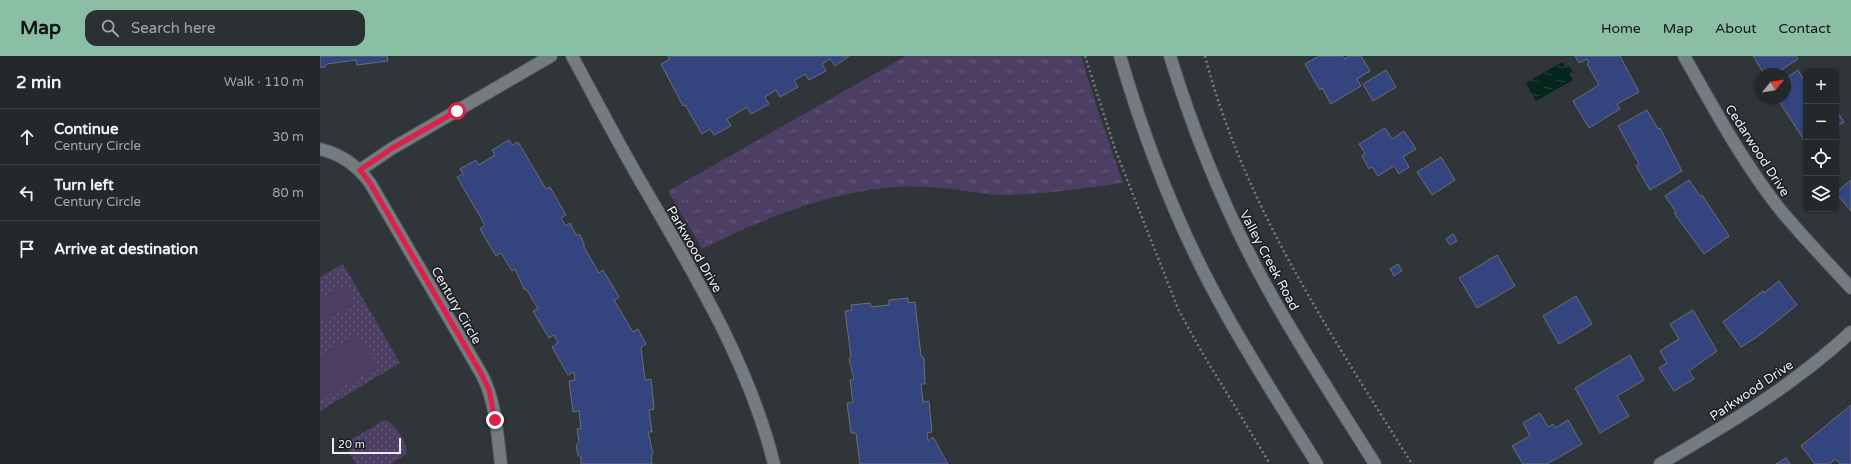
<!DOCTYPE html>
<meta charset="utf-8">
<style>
:root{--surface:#23282b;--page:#2b3033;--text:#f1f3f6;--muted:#a3a6a9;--line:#404447;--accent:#8abfa5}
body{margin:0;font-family:"Varela Round",sans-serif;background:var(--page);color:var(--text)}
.controls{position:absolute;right:12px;top:12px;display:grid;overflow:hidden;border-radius:8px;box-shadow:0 1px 3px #0004}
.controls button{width:36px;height:36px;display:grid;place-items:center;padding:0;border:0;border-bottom:1px solid var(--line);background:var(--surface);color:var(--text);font:20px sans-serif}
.compass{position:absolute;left:1435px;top:12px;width:36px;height:36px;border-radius:50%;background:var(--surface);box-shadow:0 1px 3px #0004;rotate:60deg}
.scale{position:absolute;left:12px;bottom:10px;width:69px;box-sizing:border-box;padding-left:4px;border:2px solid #eaeef0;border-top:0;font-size:11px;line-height:14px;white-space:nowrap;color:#eaeef0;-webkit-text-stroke:3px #1a1c1e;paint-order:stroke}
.stop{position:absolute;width:12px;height:12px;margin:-9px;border:3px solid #e11d48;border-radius:50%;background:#fff}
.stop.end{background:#e11d48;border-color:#fff;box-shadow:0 1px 4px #0008}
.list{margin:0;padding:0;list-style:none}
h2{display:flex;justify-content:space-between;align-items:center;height:52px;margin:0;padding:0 16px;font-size:17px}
h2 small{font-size:13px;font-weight:400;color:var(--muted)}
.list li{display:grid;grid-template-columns:26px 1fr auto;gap:12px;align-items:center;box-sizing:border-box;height:56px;padding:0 16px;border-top:1px solid var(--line)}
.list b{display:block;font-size:15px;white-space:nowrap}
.list p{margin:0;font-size:13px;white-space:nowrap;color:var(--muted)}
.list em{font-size:13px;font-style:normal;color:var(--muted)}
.icon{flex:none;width:22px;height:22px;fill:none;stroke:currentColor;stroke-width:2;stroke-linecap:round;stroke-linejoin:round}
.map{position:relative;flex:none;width:1531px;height:408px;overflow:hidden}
header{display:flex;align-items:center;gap:24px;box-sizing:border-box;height:56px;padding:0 20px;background:var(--accent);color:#111}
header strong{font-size:19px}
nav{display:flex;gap:22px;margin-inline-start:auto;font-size:14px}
.search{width:280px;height:36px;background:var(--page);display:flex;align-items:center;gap:10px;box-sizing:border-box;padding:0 14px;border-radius:12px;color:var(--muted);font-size:15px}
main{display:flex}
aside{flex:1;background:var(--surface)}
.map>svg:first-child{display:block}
.grass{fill:url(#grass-tufts)}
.park{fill:url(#park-dots)}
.pitch{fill:#4d3e64}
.water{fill:url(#water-ripples)}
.building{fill:#34447f;stroke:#6b6d74}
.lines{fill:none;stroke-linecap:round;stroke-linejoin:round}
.street-casing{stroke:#4e5357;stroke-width:14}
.secondary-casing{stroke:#4e5357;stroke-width:14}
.path{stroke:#777c7f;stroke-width:2.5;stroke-dasharray:2 3;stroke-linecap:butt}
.street{stroke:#757c81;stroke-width:12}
.secondary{stroke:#757c81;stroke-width:12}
.route{stroke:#e11d48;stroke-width:5}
.labels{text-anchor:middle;stroke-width:3;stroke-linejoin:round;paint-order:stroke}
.street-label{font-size:13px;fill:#eaeef0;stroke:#1a1c1e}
</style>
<header>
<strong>Map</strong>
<div class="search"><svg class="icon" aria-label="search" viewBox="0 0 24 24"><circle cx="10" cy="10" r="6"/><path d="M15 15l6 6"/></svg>Search here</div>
<nav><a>Home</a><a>Map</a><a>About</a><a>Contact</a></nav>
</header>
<main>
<aside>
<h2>2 min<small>Walk · 110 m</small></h2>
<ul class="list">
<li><svg class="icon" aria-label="ahead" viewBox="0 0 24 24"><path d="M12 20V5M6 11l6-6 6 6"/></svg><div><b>Continue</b><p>Century Circle</p></div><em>30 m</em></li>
<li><svg class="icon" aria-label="left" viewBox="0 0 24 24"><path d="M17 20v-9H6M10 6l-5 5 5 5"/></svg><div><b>Turn left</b><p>Century Circle</p></div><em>80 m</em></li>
<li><svg class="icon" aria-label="arrive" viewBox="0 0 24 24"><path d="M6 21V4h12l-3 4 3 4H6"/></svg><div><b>Arrive at destination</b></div></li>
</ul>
</aside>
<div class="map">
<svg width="1531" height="408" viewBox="0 0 1531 408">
<defs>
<pattern id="grass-tufts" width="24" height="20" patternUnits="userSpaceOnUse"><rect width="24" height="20" fill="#4d3e64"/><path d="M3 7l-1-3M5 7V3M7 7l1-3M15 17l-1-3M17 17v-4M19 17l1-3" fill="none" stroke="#675a7a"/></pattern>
<pattern id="park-dots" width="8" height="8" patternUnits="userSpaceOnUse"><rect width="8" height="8" fill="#4d3e64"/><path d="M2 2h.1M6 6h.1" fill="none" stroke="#675a7a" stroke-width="1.8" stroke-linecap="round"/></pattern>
<pattern id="water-ripples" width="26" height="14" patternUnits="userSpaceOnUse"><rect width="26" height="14" fill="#06251d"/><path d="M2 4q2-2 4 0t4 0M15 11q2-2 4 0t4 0" fill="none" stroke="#2a453e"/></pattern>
</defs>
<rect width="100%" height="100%" fill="#2f3539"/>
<path class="grass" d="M586,0H761L778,55L803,127C764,132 723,139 683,139C668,139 655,136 640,134C616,131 590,129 565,132C499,139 441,164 382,193L348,135Z"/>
<path class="park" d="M23,208L80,307L0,355V221Z
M65,364C74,366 90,389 86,398L71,408H36L27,392V386Z"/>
<path class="pitch" d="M26,229L36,246L0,266V243Z
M39,278L58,311L0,344V300Z"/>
<path class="water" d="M1242,6L1246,12L1249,10L1253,16L1249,18L1253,24L1216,45L1206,27Z"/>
<path class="building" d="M0,0H67L68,5L37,9L36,4L7,8L5,11H0Z
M348,0H529L515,10L510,3L502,8L506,15L489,24L485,18L474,25L478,31L460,41L456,34L445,41L449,48L431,58L427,51L407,63L411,70L394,79L390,73L382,78L365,49L363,50L341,8L350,3Z
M999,0H1023L1025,3L1029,0H1041L1050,15L1037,23L1041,30L1011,48L1002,32L1000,34L985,8Z
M1255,0H1300L1319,36L1297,48L1300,53L1269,72L1253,45L1279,29L1267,8L1269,7L1267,3L1259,7Z
M1433,0H1476L1478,3L1455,18H1444Z
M1066,14L1076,31L1053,45L1043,28Z
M1478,14L1486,28V87L1457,42H1465V23Z
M1327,54L1338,73L1340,72L1362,115L1330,134L1316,110L1319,108L1298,70Z
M1516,54L1524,66L1516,71Z
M1065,72L1072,83L1084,75L1096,93L1083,101L1089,111L1079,118L1074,110L1058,120L1052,111L1049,113L1042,100L1045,97L1039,88Z
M189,84L192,89L198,86L226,133L230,131L246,159L241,162L246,170L250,167L256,179H260L264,188V191L279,217L283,214L299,241L294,244L313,276L318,273L326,288L321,291L325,324L331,323L334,353L329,354L332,376H328L333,397L331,400L332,408H261V401L258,399L256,389L259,386L257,373L261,372L259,355L253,356L249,325L255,324L254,316L248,319L232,291L238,287L234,279L229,282L213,255L218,253L207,234L204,233L195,213L192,215L181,197L176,200L160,173L165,169L137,121L143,118L140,113L156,104L159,109L175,99L172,94Z
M1121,101L1135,124L1112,139L1097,116Z
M1369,124L1380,140L1382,139L1409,180L1384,198L1354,157L1356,156L1345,140Z
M1531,124V155L1516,137Z
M1133,178L1137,185L1130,189L1126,183Z
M1177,199L1195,230L1157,252L1139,222Z
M1078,208L1082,215L1074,220L1070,213Z
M1459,225L1477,249L1437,281L1421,291L1403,266L1443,235L1444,237Z
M1256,240L1272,268L1239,288L1223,260Z
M588,242V247L595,246L601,300L604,302L605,328H601L603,346L609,345L612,376L607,377L608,385L613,381L628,408H540L536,377H531L527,347L533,346L530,324L534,323L529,303L531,301L525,255L532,254L531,249L550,247L551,251L569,249V244Z
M1373,254L1397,295L1369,315L1374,323L1354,335L1339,312L1347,307L1340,295L1359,283L1350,268Z
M1310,299L1324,324L1297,340L1309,360L1280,377L1255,332Z
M1531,349V408H1520L1516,403L1509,408H1495L1481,390Z
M1220,357L1228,371L1233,368L1235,372L1248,364L1262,388L1227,408H1203L1192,390L1210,380L1203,367Z
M1466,402L1470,408H1456Z"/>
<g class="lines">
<g class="street-casing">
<path id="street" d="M252,0C276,44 299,89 325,133C376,221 429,308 454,408
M1364,0C1395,54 1424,109 1463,157C1485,183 1508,207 1531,232
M0,93C21,98 37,109 50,127L162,319C176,346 177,378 181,408
M40,114L71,93L231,0
M1340,408C1407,369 1474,329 1531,276"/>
</g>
<g class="secondary-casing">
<path id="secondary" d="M800,0C824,82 854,161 894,236C925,295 962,351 997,408
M850,0C874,78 904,152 943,224C977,287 1017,347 1055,408"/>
</g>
<path class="path" d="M765,0L795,93L859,255L883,298L950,408
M885,0C924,150 1011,278 1092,408"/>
<use href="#street" class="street"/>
<use href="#secondary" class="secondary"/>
</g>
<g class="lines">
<path class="route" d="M137,55L71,93L40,114L50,127L162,319L169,334L175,364"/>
</g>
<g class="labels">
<g class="street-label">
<text transform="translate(1438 94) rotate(57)" y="5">Cedarwood Drive</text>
<text transform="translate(375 193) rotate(60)" y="5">Parkwood Drive</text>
<text transform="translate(950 204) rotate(62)" y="5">Valley Creek Road</text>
<text transform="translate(137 249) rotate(60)" y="5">Century Circle</text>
<text transform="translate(1431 334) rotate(-34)" y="5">Parkwood Drive</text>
</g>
</g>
</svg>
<div class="controls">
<button>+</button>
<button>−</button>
<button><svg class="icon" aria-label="locate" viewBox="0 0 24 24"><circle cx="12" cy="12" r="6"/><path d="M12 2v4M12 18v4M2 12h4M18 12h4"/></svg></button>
<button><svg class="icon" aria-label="layers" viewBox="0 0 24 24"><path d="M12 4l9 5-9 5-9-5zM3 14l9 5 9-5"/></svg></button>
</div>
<svg class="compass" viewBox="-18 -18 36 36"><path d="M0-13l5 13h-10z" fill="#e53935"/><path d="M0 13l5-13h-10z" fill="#a3a6a9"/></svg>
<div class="scale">20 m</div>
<div class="stop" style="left:137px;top:55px"></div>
<div class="stop end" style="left:175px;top:364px"></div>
</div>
</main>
